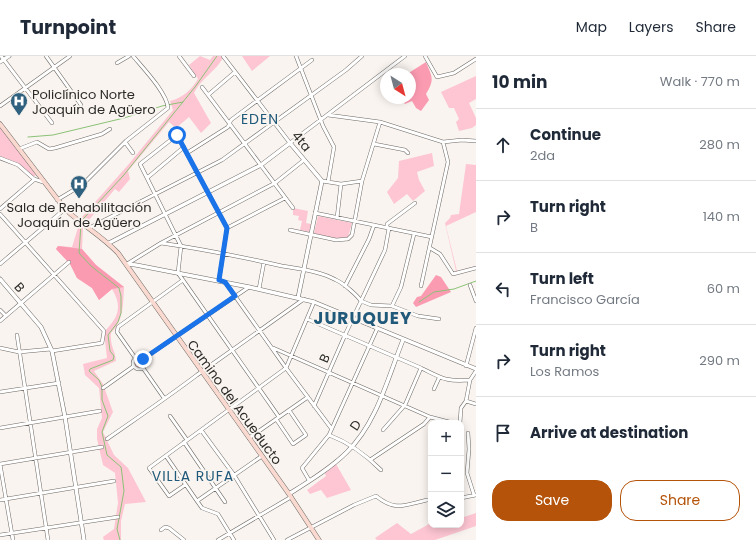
<!DOCTYPE html>
<meta charset="utf-8">
<style>
:root{--surface:#fff;--page:#f6f6f7;--text:#1f2937;--muted:#747a83;--line:#e0e1e3;--accent:#b45309}
body{margin:0;font-family:Poppins,sans-serif;background:var(--page);color:var(--text)}
.controls{position:absolute;right:12px;bottom:12px;display:grid;overflow:hidden;border-radius:8px;box-shadow:0 2px 10px #0003}
.controls button{width:36px;height:36px;display:grid;place-items:center;padding:0;border:0;border-bottom:1px solid var(--line);background:var(--surface);color:var(--text);font:20px sans-serif}
.compass{position:absolute;left:380px;top:12px;width:36px;height:36px;border-radius:50%;background:var(--surface);box-shadow:0 2px 10px #0003;rotate:144deg}
.stop{position:absolute;width:12px;height:12px;margin:-9px;border:3px solid #1a73e8;border-radius:50%;background:#fff}
.stop.end{background:#1a73e8;border-color:#fff;box-shadow:0 1px 4px #0008}
.list{margin:0;padding:0;list-style:none}
h2{display:flex;justify-content:space-between;align-items:center;height:52px;margin:0;padding:0 16px;font-size:17px}
h2 small{font-size:13px;font-weight:400;color:var(--muted)}
.list li{display:grid;grid-template-columns:26px 1fr auto;gap:12px;align-items:center;box-sizing:border-box;height:72px;padding:0 16px;border-top:1px solid var(--line)}
.list b{display:block;font-size:15px;white-space:nowrap}
.list p{margin:0;font-size:13px;white-space:nowrap;color:var(--muted)}
.list em{font-size:13px;font-style:normal;color:var(--muted)}
.actions{display:flex;gap:8px;padding:12px 16px}
.actions a{flex:1;padding:9px 0;border:1px solid var(--accent);border-radius:16px;text-align:center;font-size:14px;color:var(--accent)}
.actions .main{background:var(--accent);color:#fff}
.icon{flex:none;width:22px;height:22px;fill:none;stroke:currentColor;stroke-width:2;stroke-linecap:round;stroke-linejoin:round}
.map{position:relative;flex:none;width:476px;height:484px;overflow:hidden}
header{display:flex;align-items:center;gap:24px;box-sizing:border-box;height:56px;padding:0 20px;background:var(--surface);border-bottom:1px solid var(--line)}
header strong{font-size:19px}
nav{display:flex;gap:22px;margin-inline-start:auto;font-size:14px}
main{display:flex}
aside{flex:1;background:var(--surface)}
.map>svg:first-child{display:block}
.green{fill:#fdc6d2}
.forest{fill:#fb9bb2}
.lines{fill:none;stroke-linecap:round;stroke-linejoin:round}
.stream{stroke:#8bc277;stroke-width:1}
.minor-casing{stroke:#6d6965;stroke-width:4}
.tertiary-casing{stroke:#6d6965;stroke-width:4.5}
.secondary-casing{stroke:#6d6965;stroke-width:5}
.minor{stroke:#fff;stroke-width:3}
.tertiary{stroke:#fff;stroke-width:3.5}
.secondary{stroke:#fadad0;stroke-width:4}
.route{stroke:#1a73e8;stroke-width:5}
.labels{text-anchor:middle;stroke-width:3.5;stroke-linejoin:round;paint-order:stroke}
.poi-label{font-size:13px;fill:#2b2a28;stroke:#f9f4ef;text-anchor:start}
.street-label{font-size:13px;fill:#2b2a28;stroke:#f9f4ef}
.neighbourhood-label{font-size:14px;letter-spacing:1px;fill:#20597a;stroke:#f9f4ef}
.district-label{font-size:17px;font-weight:bold;letter-spacing:1px;fill:#20597a;stroke:#f9f4ef}
</style>
<header>
<strong>Turnpoint</strong>
<nav><a>Map</a><a>Layers</a><a>Share</a></nav>
</header>
<main>
<div class="map">
<svg width="476" height="484" viewBox="0 0 476 484">
<rect width="100%" height="100%" fill="#f9f4ef"/>
<path class="green" d="M200,0L210,4L213,0H224C217,15 201,22 194,37L211,67L201,77L189,61L176,72L169,66L128,115L130,123L119,136L115,133L83,171L82,193L96,209L124,231C123,248 124,264 111,277C110,291 115,293 116,305L94,315L103,328L113,356L103,376L114,399L128,412L146,446L125,448L121,465V484H104L103,481L114,473L118,447L115,417L103,409L97,383V373L102,362L99,332L85,319L83,308L107,302L104,276C118,262 123,251 112,233L99,244L92,232L77,222L70,208L56,193L58,190L72,191L81,162L128,109L173,54L170,45C183,42 191,34 198,23L189,9Z
M242,0H270L252,15Z
M476,20V43L469,47L476,62V69L472,72L459,75L456,66L459,63L454,52H449L441,36Z
M0,70L36,119L33,121L18,107L0,100Z
M432,97L434,110L417,116L419,124L425,135L413,145L407,138L394,148L387,136L398,122L399,105Z
M466,108L476,109V156L446,170L457,215L476,210V211L457,216L456,215L445,167L450,162L451,159L459,158Z
M293,152L308,155L306,167L311,168L309,176L300,174L302,165L298,164L299,160L293,159Z
M318,160L352,167L348,181L336,183L314,177Z
M134.5 308a4.5 4.5 0 1 1 9 0a4.5 4.5 0 1 1-9 0Z
M336,408L351,434L327,442L321,434L310,438L307,434L326,420L325,417Z
M476,457V470L435,484H377L375,482L397,467L411,478L431,467V469H461V462Z"/>
<path class="forest" d="M426,6C432,21 435,23 426,38L429,44L421,55L416,52L412,45L405,48L400,42H410V18H407Z
M58,190L82,193L96,209L124,231L112,233L99,244L92,232L77,222L70,208L56,193Z
M436,219L441,221L451,236L416,251L413,247L417,241L421,240Z"/>
<g class="lines">
<path class="stream" d="M28,81L53,79L124,62L162,50L183,46
M82,165L84,162L123,120L195,31L217,0
M81,168L79,197L91,210L119,232L121,240V257L118,266L108,279L110,295L114,300L113,304L90,313L89,315L99,324L102,331V344L108,360L102,376L107,399L121,411L122,418L124,435L117,473L120,484
M419,246L434,236L454,233L476,225"/>
<g class="minor-casing">
<path id="minor" d="M1,0L52,67
M46,0L81,49
M179,0L194,20
M223,0L290,87L405,0
M296,0L323,70L334,91L328,126
M425,0L437,21L454,17L476,3
M117,7L129,0
M202,31L293,152
M208,39L235,16
M0,50L70,0
M328,59L380,66L443,86L462,84L476,85
M125,86L133,97
M374,88L405,94L408,97
M19,93L37,86L49,93L55,92L102,78L110,73
M187,97L228,71L231,64L312,4
M0,102L18,109L34,123L43,126
M147,122L184,91
M322,125L341,128L362,125
M57,144L82,129L126,85L168,52C167,37 143,12 133,0
M0,153L35,123
M315,157L432,181
M0,158L104,275L102,287L52,295
M337,162L341,128
M89,172L222,104L346,14L362,0
M227,172L177,79L140,108L181,190L178,217L279,361
M227,172L285,142
M387,172V168L415,147
M290,174L336,184L348,183L352,179L362,125L380,66
M161,187C202,193 242,201 282,210C300,213 320,215 336,224C343,227 357,239 361,245L371,249L392,250L418,260L439,263
M430,192L440,198L453,218L476,212
M0,208L65,153
M127,208L161,187L275,127L304,104
M219,224L227,172
M225,226L286,312L331,372
M470,229L476,245
M345,230L369,183L374,169
M421,230L448,106L443,86
M259,233L264,206
M392,250L401,231L414,178
M0,254L6,260
M307,263L421,312C442,322 445,326 470,324
M0,265L69,206
M17,279L48,484
M271,291L430,361L453,367
M0,292L19,296L51,293
M133 307a6 6 0 1 1 12 0a6 6 0 1 1-12 0Z
M136,303L117,276L118,271L183,224
M143,303L249,231
M466,310L476,272
M143,312L164,342
M103,332L134,310
M434,333L439,322
M0,336L59,327
M466,345L476,348
M314,350L345,279L385,194L389,172
M170,360L187,384
M276,363L293,388L306,379L289,354
M460,367L461,352L466,345L470,324L476,315
M0,372L100,355
M201,374L234,419L274,484
M383,374L405,349L421,312
M468,377L469,393L467,417L474,439
M329,379C350,387 365,398 381,414
M249,382L308,341
M107,383C137,362 168,341 197,319L304,243
M184,386L225,446
M166,400L197,445L202,452L218,458L234,484
M370,404L424,368L430,361
M0,408L102,391
M0,408L13,484
M309,424L302,412L329,379L377,273
M185,429L169,440L149,412L286,312L314,246
M461,442L476,439
M0,444L114,425
M197,445L262,400
M161,474L165,471L169,472L184,484
M0,479L118,461
M218,484L291,441
M287,484L354,449L376,440C396,456 404,449 427,444H431"/>
</g>
<g class="tertiary-casing">
<path id="tertiary" d="M0,6L9,0
M109,187L261,109L290,87L322,125L298,242
M127,208L136,209L249,231L314,246L476,313
M0,223L41,271L52,295L65,361L84,484
M289,438C308,426 331,412 347,396C377,367 388,321 403,284"/>
</g>
<g class="secondary-casing">
<path id="secondary" d="M0,68L65,153C82,169 102,180 118,197L289,438L319,484"/>
</g>
<use href="#minor" class="minor"/>
<use href="#tertiary" class="tertiary"/>
<use href="#secondary" class="secondary"/>
</g>
<g class="lines">
<path class="route" d="M143,303L235,240L225,226L219,224L227,172L177,79"/>
</g>
<defs>
<g id="hospital-pin" transform="scale(0.9)"><path d="M0 17L-7.5 6A9.5 9.5 0 1 1 7.5 6Z" fill="#2f607e" stroke="#f9f4ef"/><path d="M-5-5h3v3.5h4V-5h3V5h-3V1.5h-4V5h-3Z" fill="#fff"/></g>
</defs>
<g fill-rule="evenodd">
<use href="#hospital-pin" x="19" y="45"/>
<use href="#hospital-pin" x="79" y="128"/>
</g>
<g class="labels">
<g class="poi-label">
<text x="32" y="43">Policlínico Norte<tspan x="32" dy="15">Joaquín de Agüero</tspan></text>
<text x="79" y="156" text-anchor="middle">Sala de Rehabilitación<tspan x="79" dy="15">Joaquín de Agüero</tspan></text>
</g>
<g class="street-label">
<text transform="translate(302 85) rotate(51)" y="5">4ta</text>
<text transform="translate(20 231) rotate(49)" y="5">B</text>
<text transform="translate(324 302) rotate(-66)" y="5">B</text>
<text transform="translate(235 346) rotate(54)" y="5">Camino del Acueducto</text>
<text transform="translate(355 369) rotate(-57)" y="5">D</text>
</g>
<g class="neighbourhood-label">
<text x="260" y="68">EDEN</text>
<text x="193" y="425">VILLA RUFA</text>
</g>
<g class="district-label">
<text x="363" y="268">JURUQUEY</text>
</g>
</g>
</svg>
<div class="controls">
<button>+</button>
<button>−</button>
<button><svg class="icon" aria-label="layers" viewBox="0 0 24 24"><path d="M12 4l9 5-9 5-9-5zM3 14l9 5 9-5"/></svg></button>
</div>
<svg class="compass" viewBox="-18 -18 36 36"><path d="M0-13l5 13h-10z" fill="#e53935"/><path d="M0 13l5-13h-10z" fill="#747a83"/></svg>
<div class="stop" style="left:177px;top:79px"></div>
<div class="stop end" style="left:143px;top:303px"></div>
</div>
<aside>
<h2>10 min<small>Walk · 770 m</small></h2>
<ul class="list">
<li><svg class="icon" aria-label="ahead" viewBox="0 0 24 24"><path d="M12 20V5M6 11l6-6 6 6"/></svg><div><b>Continue</b><p>2da</p></div><em>280 m</em></li>
<li><svg class="icon" aria-label="right" viewBox="0 0 24 24"><path d="M7 20v-9h11M14 6l5 5-5 5"/></svg><div><b>Turn right</b><p>B</p></div><em>140 m</em></li>
<li><svg class="icon" aria-label="left" viewBox="0 0 24 24"><path d="M17 20v-9H6M10 6l-5 5 5 5"/></svg><div><b>Turn left</b><p>Francisco García</p></div><em>60 m</em></li>
<li><svg class="icon" aria-label="right" viewBox="0 0 24 24"><path d="M7 20v-9h11M14 6l5 5-5 5"/></svg><div><b>Turn right</b><p>Los Ramos</p></div><em>290 m</em></li>
<li><svg class="icon" aria-label="arrive" viewBox="0 0 24 24"><path d="M6 21V4h12l-3 4 3 4H6"/></svg><div><b>Arrive at destination</b></div></li>
</ul>
<div class="actions"><a class="main">Save</a><a>Share</a></div>
</aside>
</main>
